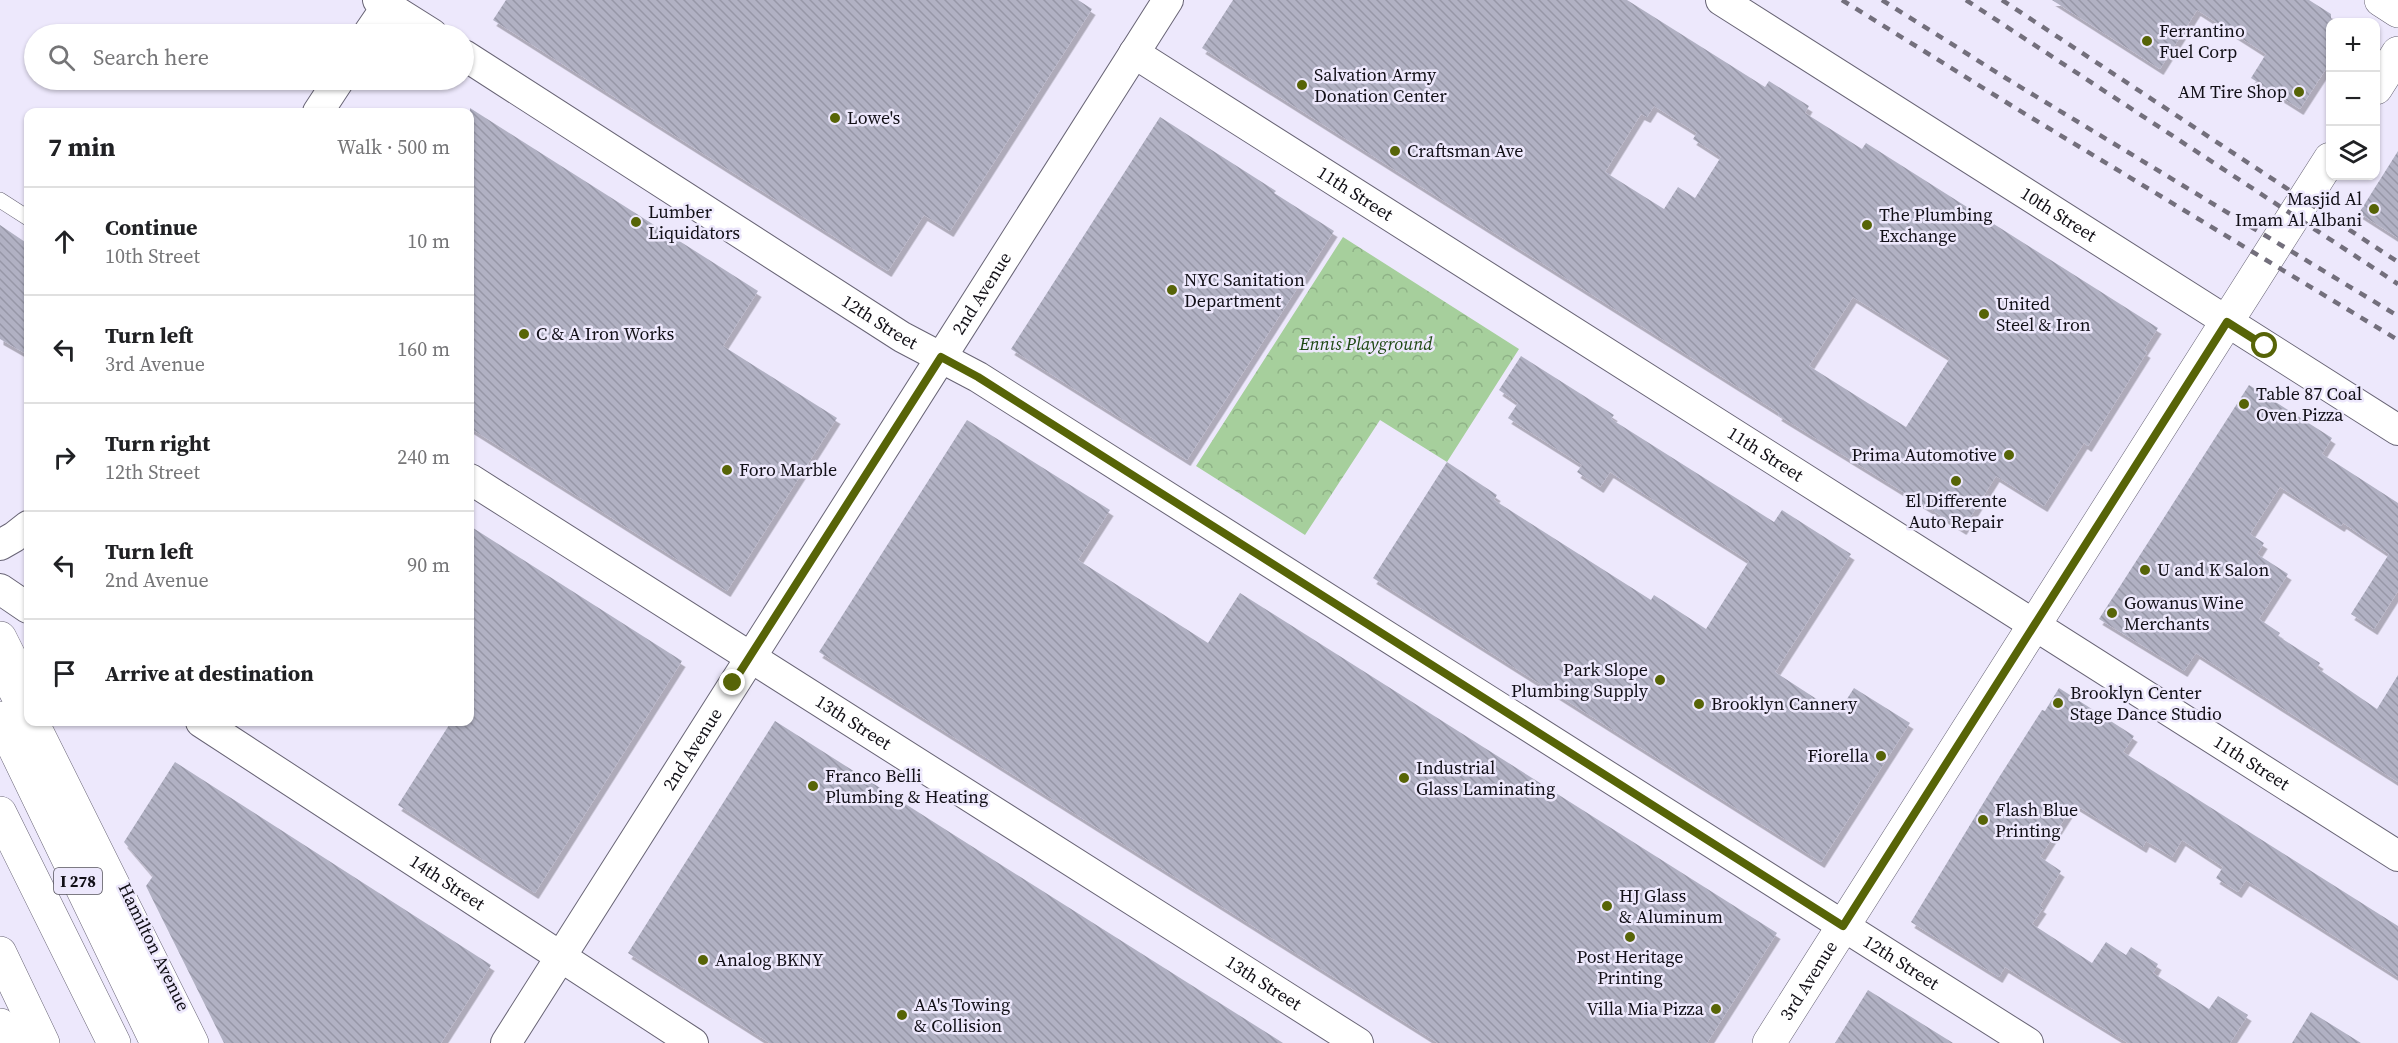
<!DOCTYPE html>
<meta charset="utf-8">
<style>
:root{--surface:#fff;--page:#f6f6f6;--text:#202124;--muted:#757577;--line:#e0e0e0}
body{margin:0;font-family:"Source Serif 4",serif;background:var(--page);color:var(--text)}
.controls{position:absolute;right:18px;top:18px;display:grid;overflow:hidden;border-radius:12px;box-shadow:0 2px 4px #0004}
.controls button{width:54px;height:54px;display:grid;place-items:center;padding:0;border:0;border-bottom:2px solid var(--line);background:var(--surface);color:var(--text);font:30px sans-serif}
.stop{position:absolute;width:18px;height:18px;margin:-14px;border:4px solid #576407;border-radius:50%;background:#fff}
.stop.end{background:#576407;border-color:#fff;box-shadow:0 2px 6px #0008}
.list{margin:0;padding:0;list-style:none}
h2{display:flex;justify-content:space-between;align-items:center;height:78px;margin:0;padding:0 24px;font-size:26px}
h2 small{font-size:20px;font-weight:400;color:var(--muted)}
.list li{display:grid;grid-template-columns:39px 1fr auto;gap:18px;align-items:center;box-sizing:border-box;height:108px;padding:0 24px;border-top:2px solid var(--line)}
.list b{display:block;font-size:22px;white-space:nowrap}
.list p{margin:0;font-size:20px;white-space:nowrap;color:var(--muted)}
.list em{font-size:20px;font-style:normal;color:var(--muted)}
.icon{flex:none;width:33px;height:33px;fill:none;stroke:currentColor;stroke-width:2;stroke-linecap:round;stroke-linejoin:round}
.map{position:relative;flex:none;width:2398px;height:1043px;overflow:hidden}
.search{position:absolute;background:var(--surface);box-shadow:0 2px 4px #0004;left:24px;top:24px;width:450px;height:66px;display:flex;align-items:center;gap:15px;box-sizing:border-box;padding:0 21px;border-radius:33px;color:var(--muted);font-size:22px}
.panel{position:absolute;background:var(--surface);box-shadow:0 2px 4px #0004;left:24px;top:108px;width:450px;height:618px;border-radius:12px}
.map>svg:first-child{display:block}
.park{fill:url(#park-crowns)}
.building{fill:url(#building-back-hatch);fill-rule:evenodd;filter:url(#shadow)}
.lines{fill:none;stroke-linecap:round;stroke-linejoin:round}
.lane-casing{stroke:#686475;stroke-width:16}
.street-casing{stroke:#686475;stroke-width:32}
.secondary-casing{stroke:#686475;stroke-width:34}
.highway-casing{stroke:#686475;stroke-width:34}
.lane{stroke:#fff;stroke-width:15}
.street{stroke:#fff;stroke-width:30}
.secondary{stroke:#fff;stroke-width:33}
.highway{stroke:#fff;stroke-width:33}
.rail{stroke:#736f7c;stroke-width:4.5;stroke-dasharray:8 8;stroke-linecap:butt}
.route{stroke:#576407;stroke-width:8}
.poi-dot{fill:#576407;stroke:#ede8fc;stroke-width:2}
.labels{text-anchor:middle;stroke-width:5;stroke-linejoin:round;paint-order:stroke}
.shield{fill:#ede8fc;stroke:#53505b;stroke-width:1.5}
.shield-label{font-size:16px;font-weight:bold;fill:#110f16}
.poi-label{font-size:18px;fill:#110f16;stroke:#ede8fc;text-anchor:start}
.street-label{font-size:18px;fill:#110f16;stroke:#ede8fc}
.park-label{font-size:18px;font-style:italic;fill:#1e4813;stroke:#ede8fc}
</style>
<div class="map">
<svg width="2398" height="1043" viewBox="0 0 2398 1043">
<defs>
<pattern id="park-crowns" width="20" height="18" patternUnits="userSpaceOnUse" patternTransform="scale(1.5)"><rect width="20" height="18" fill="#a6cf9c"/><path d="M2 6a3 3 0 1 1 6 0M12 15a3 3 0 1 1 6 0" fill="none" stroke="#8eb186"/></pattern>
<pattern id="building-back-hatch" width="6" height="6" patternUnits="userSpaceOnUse" patternTransform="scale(1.5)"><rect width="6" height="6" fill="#b1b1c3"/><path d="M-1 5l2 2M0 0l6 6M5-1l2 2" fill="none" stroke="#9797a7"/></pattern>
<filter id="shadow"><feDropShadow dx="3.5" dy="6" stdDeviation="0" flood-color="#0004"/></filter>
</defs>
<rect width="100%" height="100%" fill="#ede8fc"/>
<path class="park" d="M1343,237L1519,349L1447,462L1380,420L1305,535L1196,466Z"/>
<path class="building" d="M506,0H1078L1092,9L950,231L924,215L888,271L493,20Z
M1233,0H1627L1765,87L1769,81L1809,106L1805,113L1862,149L1866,143L2158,328L2144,350L2147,352L2088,446L2084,443L2044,506L1996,476L1963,529L1778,415L1779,413L1202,48ZM1654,106L1697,133L1693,139L1721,157L1695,198L1678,187L1664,209L1605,172L1641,114L1647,117ZM1853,297L1950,358L1906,427L1809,366Z
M2052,0H2309L2331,14V61L2300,109L2251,78L2266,54L2197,10L2160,69Z
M470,108L758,291L723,346L837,418L727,591L470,428Z
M1160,117L1276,191L1274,193L1334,231L1187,460L1011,349Z
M2398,151V238L2359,213Z
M0,225L28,244V355L0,339Z
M1521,356L1614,415L1611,419L1774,522L1782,510L1851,554L1775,672L1838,713L1854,688L1910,723L1821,862L1373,578L1447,462L1497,495L1494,500L1651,600L1654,595L1706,629L1749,561L1610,472L1600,487L1577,472L1582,465L1508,418L1518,403L1499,390Z
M2249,385L2332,438L2322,454L2398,503V591L2374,629L2351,614L2389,554L2343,523L2341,526L2280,487L2250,534L2264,543L2257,554L2288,574L2259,619L2280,633L2278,636L2320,663L2317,668L2377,709L2398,675V782L2196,653L2184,671L2099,619Z
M967,420L1110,510L1078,560L1208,643L1240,593L1777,933L1707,1043H1438L819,652Z
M470,526L682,661L535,893L398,805L451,722H470Z
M2059,688L2134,736L2123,752L2398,926V977L2246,880L2238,892L2216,878L2223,867L2182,840L2172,857L2146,841L2143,847L2074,804L2040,857L2061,871L2040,906L2043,908L2032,924L2092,963L2106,942L2126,955L2131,947L2158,964L2153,973L2209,1009L2218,996L2248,1015L2230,1043H2128L2005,967L1999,977L1911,922L1998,779L2042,710L2045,711Z
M775,721L984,854L1283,1043H770L628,953Z
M175,762L491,965L441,1043H224L146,886L153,876L124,842Z
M1868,990L1953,1043H1835Z
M2311,1012L2324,1020L2361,1043H2292Z"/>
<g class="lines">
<g class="lane-casing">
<path id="lane" d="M0,200L28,218"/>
</g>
<g class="street-casing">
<g id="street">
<path d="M378,0L432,34"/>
<path id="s1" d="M1721,0L2398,430"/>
<path d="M368,34L387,6"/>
<path id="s2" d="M1134,53L2398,856"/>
<path id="s3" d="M464,55L902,337L978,377L2028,1043"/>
<path d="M318,112L339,80"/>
<path id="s4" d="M470,479L1358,1043"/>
<path d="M0,545L14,537L28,526"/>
<path d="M0,589L28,608"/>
<path id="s5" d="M201,722L693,1043"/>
<path id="s6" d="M506,1043L1168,0"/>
</g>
</g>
<g class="secondary-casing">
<g id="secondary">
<path d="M2381,0L2398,11"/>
<path d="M2376,88L2398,53"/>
<path d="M0,638L24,686"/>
<path d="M0,1025L9,1043"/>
<path id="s7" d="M1769,1043L2330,159"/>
</g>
</g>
<g class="highway-casing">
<path id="highway" d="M0,662L28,715
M0,718L157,1043
M32,722L192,1043
M0,813L114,1043
M0,953L43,1043"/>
</g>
<use href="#lane" class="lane"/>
<use href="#street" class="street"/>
<use href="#secondary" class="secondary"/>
<use href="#highway" class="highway"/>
<path class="rail" d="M1842,0L2017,109L2398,340
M1882,0L2004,77L2398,316
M1966,0L2398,284
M2002,0L2398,262"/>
</g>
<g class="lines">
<path class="route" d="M733,683L941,357L978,377L1843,926L2227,322L2265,346"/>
</g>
<g class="poi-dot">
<circle cx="2147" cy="41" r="6"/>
<circle cx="1302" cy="85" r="6"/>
<circle cx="2299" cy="92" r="6"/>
<circle cx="835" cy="118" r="6"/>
<circle cx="1395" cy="151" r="6"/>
<circle cx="2374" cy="209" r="6"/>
<circle cx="636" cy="222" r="6"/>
<circle cx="1867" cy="225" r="6"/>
<circle cx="1172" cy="290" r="6"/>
<circle cx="1984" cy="314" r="6"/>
<circle cx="524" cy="334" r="6"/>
<circle cx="2244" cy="404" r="6"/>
<circle cx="2009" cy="455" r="6"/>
<circle cx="727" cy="470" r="6"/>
<circle cx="1956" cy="481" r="6"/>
<circle cx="2145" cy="570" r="6"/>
<circle cx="2112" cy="613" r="6"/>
<circle cx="1660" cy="680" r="6"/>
<circle cx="2058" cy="703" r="6"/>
<circle cx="1699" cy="704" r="6"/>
<circle cx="1881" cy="756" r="6"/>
<circle cx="1404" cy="778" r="6"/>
<circle cx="813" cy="786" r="6"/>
<circle cx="1983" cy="820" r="6"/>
<circle cx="1607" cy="906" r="6"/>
<circle cx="1630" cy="937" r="6"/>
<circle cx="703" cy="960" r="6"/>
<circle cx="1716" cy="1009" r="6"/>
<circle cx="902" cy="1015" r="6"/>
</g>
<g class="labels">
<rect class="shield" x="54" y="868" width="48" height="26" rx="4.5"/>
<g class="shield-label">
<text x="78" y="887">I 278</text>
</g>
<g class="poi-label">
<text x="2159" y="37">Ferrantino<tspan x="2159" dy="21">Fuel Corp</tspan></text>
<text x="1314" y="81">Salvation Army<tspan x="1314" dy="21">Donation Center</tspan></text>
<text x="2287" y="98" text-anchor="end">AM Tire Shop</text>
<text x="847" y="124">Lowe's</text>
<text x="1407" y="157">Craftsman Ave</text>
<text x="2362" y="205" text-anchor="end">Masjid Al<tspan x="2362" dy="21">Imam Al Albani</tspan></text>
<text x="648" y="218">Lumber<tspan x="648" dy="21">Liquidators</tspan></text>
<text x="1879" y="221">The Plumbing<tspan x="1879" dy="21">Exchange</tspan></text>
<text x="1184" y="286">NYC Sanitation<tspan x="1184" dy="21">Department</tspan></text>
<text x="1996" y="310">United<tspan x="1996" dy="21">Steel &amp; Iron</tspan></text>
<text x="536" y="340">C &amp; A Iron Works</text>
<text x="2256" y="400">Table 87 Coal<tspan x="2256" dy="21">Oven Pizza</tspan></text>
<text x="1997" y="461" text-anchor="end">Prima Automotive</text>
<text x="739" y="476">Foro Marble</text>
<text x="1956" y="507" text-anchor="middle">El Differente<tspan x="1956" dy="21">Auto Repair</tspan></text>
<text x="2157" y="576">U and K Salon</text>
<text x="2124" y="609">Gowanus Wine<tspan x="2124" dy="21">Merchants</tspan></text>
<text x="1648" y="676" text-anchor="end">Park Slope<tspan x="1648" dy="21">Plumbing Supply</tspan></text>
<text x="2070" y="699">Brooklyn Center<tspan x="2070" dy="21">Stage Dance Studio</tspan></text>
<text x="1711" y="710">Brooklyn Cannery</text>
<text x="1869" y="762" text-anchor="end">Fiorella</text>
<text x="1416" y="774">Industrial<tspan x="1416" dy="21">Glass Laminating</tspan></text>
<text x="825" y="782">Franco Belli<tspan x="825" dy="21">Plumbing &amp; Heating</tspan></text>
<text x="1995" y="816">Flash Blue<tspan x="1995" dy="21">Printing</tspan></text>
<text x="1619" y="902">HJ Glass<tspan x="1619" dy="21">&amp; Aluminum</tspan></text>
<text x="1630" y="963" text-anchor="middle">Post Heritage<tspan x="1630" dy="21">Printing</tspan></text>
<text x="715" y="966">Analog BKNY</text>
<text x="914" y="1011">AA's Towing<tspan x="914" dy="21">&amp; Collision</tspan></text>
<text x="1704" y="1015" text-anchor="end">Villa Mia Pizza</text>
</g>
<g class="street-label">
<text dy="6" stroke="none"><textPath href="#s2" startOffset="262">11th Street</textPath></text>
<text dy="6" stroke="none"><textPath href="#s1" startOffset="400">10th Street</textPath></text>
<text dy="6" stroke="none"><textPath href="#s6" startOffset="888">2nd Avenue</textPath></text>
<text dy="6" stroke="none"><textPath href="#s3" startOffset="494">12th Street</textPath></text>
<text dy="6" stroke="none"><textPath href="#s2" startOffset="748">11th Street</textPath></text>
<text dy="6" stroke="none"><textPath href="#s4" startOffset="454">13th Street</textPath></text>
<text dy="6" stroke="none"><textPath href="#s6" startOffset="348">2nd Avenue</textPath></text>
<text dy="6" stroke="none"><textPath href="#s2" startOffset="1324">11th Street</textPath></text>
<text dy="6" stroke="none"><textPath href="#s5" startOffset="294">14th Street</textPath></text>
<text transform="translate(154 947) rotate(64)" y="6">Hamilton Avenue</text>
<text dy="6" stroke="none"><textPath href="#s3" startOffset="1700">12th Street</textPath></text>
<text dy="6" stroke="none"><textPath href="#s7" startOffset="74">3rd Avenue</textPath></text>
<text dy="6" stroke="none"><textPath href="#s4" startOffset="940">13th Street</textPath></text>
</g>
<g class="park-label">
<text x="1366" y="350">Ennis Playground</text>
</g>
</g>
</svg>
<div class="controls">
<button>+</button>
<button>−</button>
<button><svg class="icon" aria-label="layers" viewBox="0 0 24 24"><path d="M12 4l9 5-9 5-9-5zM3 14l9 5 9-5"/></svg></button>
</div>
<div class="stop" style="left:2265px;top:346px"></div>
<div class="stop end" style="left:733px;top:683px"></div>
<div class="search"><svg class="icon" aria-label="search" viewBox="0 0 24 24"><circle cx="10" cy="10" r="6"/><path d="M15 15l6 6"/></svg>Search here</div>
<section class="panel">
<h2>7 min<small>Walk · 500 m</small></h2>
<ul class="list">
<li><svg class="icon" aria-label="ahead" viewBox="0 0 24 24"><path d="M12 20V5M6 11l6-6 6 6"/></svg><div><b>Continue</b><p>10th Street</p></div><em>10 m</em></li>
<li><svg class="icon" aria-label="left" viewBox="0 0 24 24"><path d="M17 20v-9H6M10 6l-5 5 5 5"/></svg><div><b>Turn left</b><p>3rd Avenue</p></div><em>160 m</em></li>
<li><svg class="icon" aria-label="right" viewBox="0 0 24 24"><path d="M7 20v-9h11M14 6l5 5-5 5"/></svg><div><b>Turn right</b><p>12th Street</p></div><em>240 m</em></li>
<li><svg class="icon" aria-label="left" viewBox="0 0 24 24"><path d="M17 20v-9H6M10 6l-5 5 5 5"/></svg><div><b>Turn left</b><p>2nd Avenue</p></div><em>90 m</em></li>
<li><svg class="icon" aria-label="arrive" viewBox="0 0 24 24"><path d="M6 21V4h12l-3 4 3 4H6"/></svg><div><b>Arrive at destination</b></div></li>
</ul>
</section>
</div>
